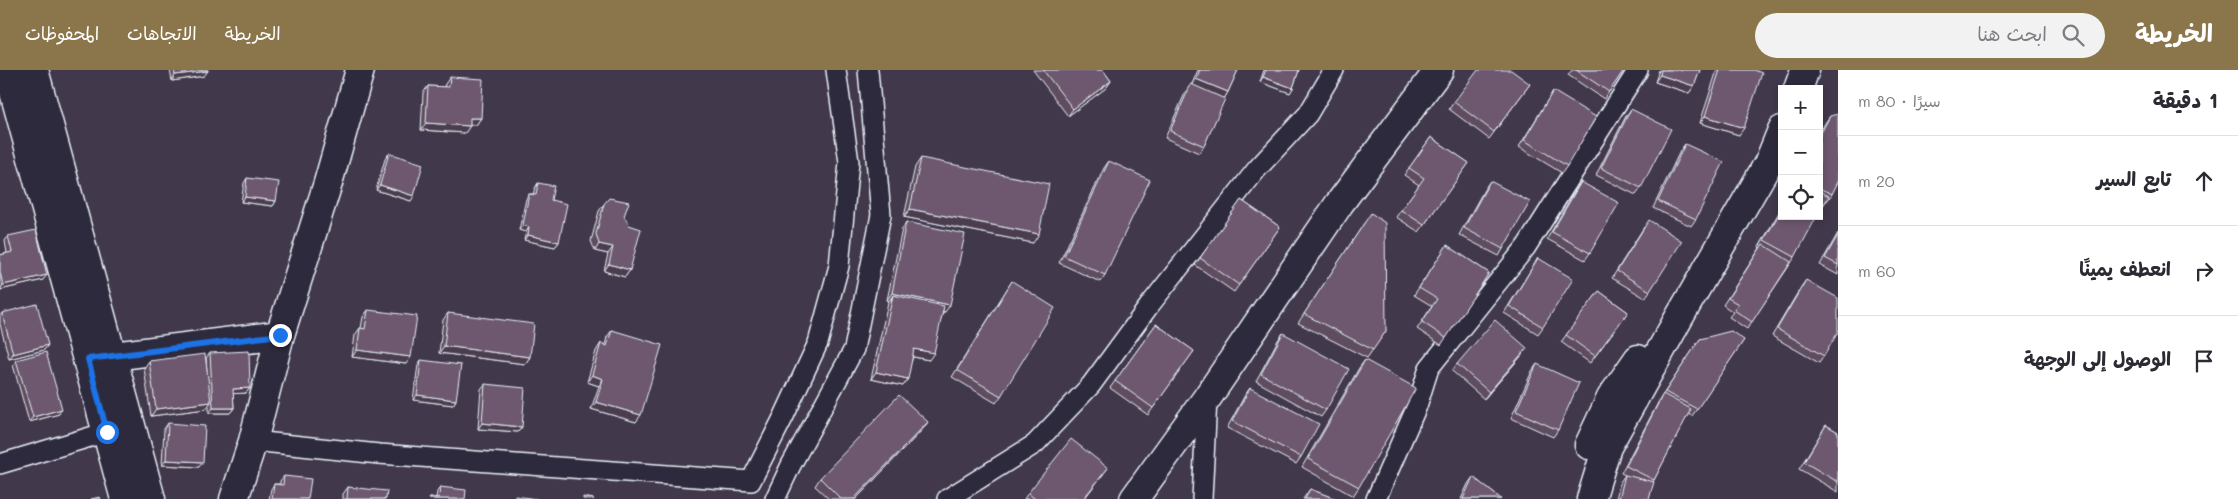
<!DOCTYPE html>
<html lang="ar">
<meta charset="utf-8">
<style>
:root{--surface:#fff;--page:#f2f2f3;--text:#2b2b33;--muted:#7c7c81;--line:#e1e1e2;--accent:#8a764a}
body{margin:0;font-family:Mali,"Playpen Sans Arabic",sans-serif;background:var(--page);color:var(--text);direction:rtl}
.controls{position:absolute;right:15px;top:15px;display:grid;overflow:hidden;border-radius:0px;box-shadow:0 2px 8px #0003}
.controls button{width:45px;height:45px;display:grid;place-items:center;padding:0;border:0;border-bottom:1px solid var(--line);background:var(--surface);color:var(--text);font:25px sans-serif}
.stop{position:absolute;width:15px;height:15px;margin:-11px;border:4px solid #1a73e8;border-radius:50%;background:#fff}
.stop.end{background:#1a73e8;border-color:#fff;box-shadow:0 1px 5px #0008}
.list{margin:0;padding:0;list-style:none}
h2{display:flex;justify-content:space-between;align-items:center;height:65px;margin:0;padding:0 20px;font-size:21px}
h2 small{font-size:16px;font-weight:400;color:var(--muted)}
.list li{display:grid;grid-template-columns:32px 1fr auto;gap:15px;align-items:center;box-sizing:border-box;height:90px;padding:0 20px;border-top:1px solid var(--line)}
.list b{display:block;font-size:19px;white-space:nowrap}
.list em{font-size:16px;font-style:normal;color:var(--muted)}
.icon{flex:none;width:28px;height:28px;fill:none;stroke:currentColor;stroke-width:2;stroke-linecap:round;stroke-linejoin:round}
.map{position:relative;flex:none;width:1838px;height:429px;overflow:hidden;direction:ltr}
header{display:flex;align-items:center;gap:30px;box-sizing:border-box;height:70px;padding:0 25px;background:var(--accent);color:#fff}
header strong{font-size:24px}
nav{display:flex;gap:28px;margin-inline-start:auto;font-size:18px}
.search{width:350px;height:45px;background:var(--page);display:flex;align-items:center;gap:12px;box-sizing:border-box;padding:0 18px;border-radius:28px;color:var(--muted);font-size:19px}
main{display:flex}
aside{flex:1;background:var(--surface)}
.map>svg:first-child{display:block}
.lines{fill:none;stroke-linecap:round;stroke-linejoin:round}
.street-casing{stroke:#e8f1f8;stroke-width:22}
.secondary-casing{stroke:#e8f1f8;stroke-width:31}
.primary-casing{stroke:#e8f1f8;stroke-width:31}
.street{stroke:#2f2a3d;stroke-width:19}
.secondary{stroke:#2f2a3d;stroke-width:28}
.primary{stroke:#2f2a3d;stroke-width:28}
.wall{fill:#5e4d5f;stroke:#e8f1f8}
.shaded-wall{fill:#4c3e4e;stroke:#e8f1f8}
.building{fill:#6d596f;stroke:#e8f1f8}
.route{stroke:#1a73e8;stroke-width:6}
</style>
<header>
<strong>الخريطة</strong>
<div class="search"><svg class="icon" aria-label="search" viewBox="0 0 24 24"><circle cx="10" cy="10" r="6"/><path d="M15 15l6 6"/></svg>ابحث هنا</div>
<nav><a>الخريطة</a><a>الاتجاهات</a><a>المحفوظات</a></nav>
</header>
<main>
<aside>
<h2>1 دقيقة<small>سيرًا · 80 m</small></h2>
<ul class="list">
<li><svg class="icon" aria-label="ahead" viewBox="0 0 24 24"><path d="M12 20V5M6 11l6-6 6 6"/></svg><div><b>تابع السير</b></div><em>20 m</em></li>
<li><svg class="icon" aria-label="right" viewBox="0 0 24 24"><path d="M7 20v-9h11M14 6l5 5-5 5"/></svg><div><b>انعطف يمينًا</b></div><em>60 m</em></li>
<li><svg class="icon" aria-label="arrive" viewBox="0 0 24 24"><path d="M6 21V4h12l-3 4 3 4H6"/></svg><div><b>الوصول إلى الوجهة</b></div></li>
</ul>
</aside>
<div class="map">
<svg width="1838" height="429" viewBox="0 0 1838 429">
<rect width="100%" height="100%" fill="#42384c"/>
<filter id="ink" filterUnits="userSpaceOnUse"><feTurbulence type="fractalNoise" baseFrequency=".02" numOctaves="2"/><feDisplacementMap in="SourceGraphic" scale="10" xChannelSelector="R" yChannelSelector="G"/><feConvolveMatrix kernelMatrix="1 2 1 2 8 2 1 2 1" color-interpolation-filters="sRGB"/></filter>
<g filter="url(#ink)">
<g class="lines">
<g class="street-casing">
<path id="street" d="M253,371L379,384L751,411L784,346L818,273L839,196L849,92L836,0
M0,394L107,362
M775,429L791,395L854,279L881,145L868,0
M947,429L1035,374L1091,315L1149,236L1257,99L1308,44L1334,0
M1202,429L1207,328
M1376,429L1417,336L1429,298L1526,177L1638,0"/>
</g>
<g class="secondary-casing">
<path id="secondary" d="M1798,19L1805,0
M89,289L280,265
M1589,375L1611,328L1638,289
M234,429L253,371L280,265L328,113L360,0
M1134,429L1207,328L1339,134L1439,0
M1591,429L1607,377L1680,246L1769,92L1782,60"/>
</g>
<g class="primary-casing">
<path id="primary" d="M8,0L125,429
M34,0L151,429"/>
</g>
<use href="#street" class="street"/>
<use href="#secondary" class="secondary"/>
<use href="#primary" class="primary"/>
</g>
<path class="wall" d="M170,0H208L204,6L172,11Z
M1033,0H1103L1111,11L1106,18L1068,46Z
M1198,0H1238L1228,22L1224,29L1204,76L1199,83L1165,68L1186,21L1191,14H1192Z
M1264,0H1299L1293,18L1290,23L1260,12Z
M1572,0H1624L1604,29L1568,5Z
M1659,0H1700L1694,16L1689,23L1655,12Z
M1717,0H1754L1739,65L1700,53Z
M450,7L481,48L476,55H470L465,63L421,60L423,23L428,16L444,17L445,14Z
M1530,14L1489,69L1449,39L1454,32Z
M1553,21L1567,96L1562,103L1519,77Z
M1631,39L1641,118L1636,125L1596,105L1626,46Z
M1830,46L1832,124L1827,131H1826L1819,142V64L1825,53Z
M1431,67L1469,93L1419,162L1396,147L1419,115L1404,105Z
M1685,74L1696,149L1691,156L1653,138L1680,81Z
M389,83L411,131L376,120L385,89Z
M921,88L1033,173L904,147L915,97Z
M1109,91L1105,205L1100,212L1059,193L1104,98Z
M247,108L276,131L273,136L241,132L244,113Z
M1490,111L1503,179L1499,186L1459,165L1485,118Z
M1581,112L1590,183L1585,190L1547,169L1576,119Z
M538,113L551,130L559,172L555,177L524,170L526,162L519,160L526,129L529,124H533L535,118Z
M1241,130L1280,157L1234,222L1195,195Z
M604,134L624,146L630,200L625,207L604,201L608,184L595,181L591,171L599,141Z
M1782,137V146L1795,187L1747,259L1729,247L1733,242L1723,235L1760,178L1759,177Z
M906,152L945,242H943L929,290L913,287L903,316L871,309L888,232L889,231L887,230L902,159Z
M1365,152L1386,261L1367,288L1298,253Z
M1644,157L1650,221L1645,228L1612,208Z
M1838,163V205L1820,195Z
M8,166L43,210L0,220V185L7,183L5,171Z
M1447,175L1489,203L1441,275L1417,259L1432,236L1414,225Z
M1538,188L1543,257L1538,264L1504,243Z
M1806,210L1824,286L1819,293L1772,266L1801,217Z
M1012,211L1001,326L996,333L952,307Z
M1599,221L1628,242L1590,293L1561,272Z
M368,240L406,294L352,287L355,265L360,258H361L363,247Z
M2,243L48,275L44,280L9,289L0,254V246Z
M448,243L530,287L525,294L439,283L443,250Z
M1156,254L1194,281L1148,345L1110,318Z
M612,260L636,352L591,339L599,316L587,312L596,281L601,273L605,275L607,267Z
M1283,263L1326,340L1321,347L1256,311L1278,270Z
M1700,269L1744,270L1692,346L1688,344L1653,412L1649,429H1616L1620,412L1625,405L1621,403L1660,329Z
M210,283L250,318L246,323H233L234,338L230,343H209V336L206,339L151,346L144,298L149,291L207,301L206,288Z
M1522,285L1484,329L1452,301L1457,294Z
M16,290L59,344L29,352L13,295Z
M421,290L456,330L453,335L413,330L418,295Z
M1365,290L1359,417L1353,426L1302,397L1359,298Z
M1537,294L1558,360L1553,367L1511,348L1532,301Z
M485,314L522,357L518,362L478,359L481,319Z
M1250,318L1301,387L1296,394L1227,358L1245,325Z
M168,353L199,397L162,395L164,359Z
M1826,355L1838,362V422L1799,399Z
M923,359L856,429H829L815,416L820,408Z
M1108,398L1084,429H1024L1028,423Z
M284,406L308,429H269L271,419L274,414H280V411Z
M1473,407L1501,429H1461L1468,414Z
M348,417L386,429H343V424Z
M440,417L465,429H429L430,427L436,428L437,422Z
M1310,419L1336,429H1303Z"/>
<path class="shaded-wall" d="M208,1L204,6L172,11L175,5Z
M1660,5L1694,16L1689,23L1655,12Z
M1263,7L1293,18L1290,23L1260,12Z
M1196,9L1228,22L1224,29L1192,16Z
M1111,11L1106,18L1068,46L1073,39Z
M1705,46L1744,58L1739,65L1700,53Z
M470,48H481L476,55H465Z
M426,53L470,56L465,63L421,60Z
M380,115L414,126L411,131L376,120Z
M245,127L276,131L273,136L241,132Z
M910,139L1039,164L1033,173L904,147Z
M523,155L529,157L526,162L519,160Z
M528,165L559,172L555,177L524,170Z
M599,174L613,177L608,184L595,181Z
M609,194L630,200L625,207L604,201Z
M47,205L43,210L0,220L3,215Z
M892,223L950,235L945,242L891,231L893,225L889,231L887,230Z
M48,275L44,280L9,289L13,284Z
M444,276L530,287L525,294L439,283Z
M1527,278L1522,285L1484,329L1489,322Z
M914,279L934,283L929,290L909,286Z
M357,280L411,287L406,294L352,287Z
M876,302L908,309L903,316L871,309Z
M592,305L603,309L599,316L587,312Z
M250,318L246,323L229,324L233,319Z
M417,325L456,330L453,335L413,330Z
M211,332L206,339L151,346L156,339Z
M596,332L641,345L636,352L591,339Z
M213,338H234L230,343H209Z
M62,339L59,344L29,352L33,347Z
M928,352L923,359L856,429H854Z
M482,353L522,357L518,362L478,359Z
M166,390L203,392L199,397L162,395Z"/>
<path class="building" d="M174,0H208V1L175,5Z
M1043,0H1103L1111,11L1073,39Z
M1200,0H1238L1228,22L1196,9Z
M1266,0H1299L1293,18L1263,7Z
M1478,0H1511L1530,14L1494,62L1454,32Z
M1576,0H1624L1609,22Z
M1661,0H1700L1694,16L1660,5Z
M1720,0H1754L1762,3L1744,58L1705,46Z
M450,7L483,9L481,48H470V56L426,53L428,16L449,17Z
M1191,14L1225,29L1204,76L1170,61Z
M1553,21L1596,47L1567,96L1524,70Z
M1631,39L1671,59L1641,118L1601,98Z
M1838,44V112L1832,124L1819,118V67L1830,46Z
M1431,67L1469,93L1424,155L1401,140L1424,108L1409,98Z
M1685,74L1724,92L1696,149L1658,131Z
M389,83L423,94L414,126L380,115Z
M921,88L1049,114L1039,164L910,139Z
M1109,91L1150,110L1105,205L1064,186Z
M247,108L279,112L276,131L245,127Z
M1490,111L1530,132L1503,179L1464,158Z
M1581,112L1619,133L1590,183L1552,162Z
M538,113L554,116L551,130L567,134L559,172L528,165L529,157L523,155L529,124L536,125Z
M1819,121L1829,126L1819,142Z
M609,128L629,132L624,146L629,155L641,159L630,200L609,194L613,177L599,174L596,164L604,134Z
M1241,130L1280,157L1239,215L1200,188Z
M1782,139V146H1817L1795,187L1764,170Z
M1371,143L1385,153L1386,261L1373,280L1304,244Z
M1649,150L1682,171L1650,221L1617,201Z
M906,152L965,164L950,235L892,223Z
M36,160L47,205L3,215L0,202V185L12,182L8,166Z
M1838,165V195L1825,188Z
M1763,174L1791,192L1752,252L1734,240L1738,234L1728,228Z
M1447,175L1489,203L1446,268L1422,252L1437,229L1419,218Z
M1538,188L1573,209L1543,257L1509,236Z
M1806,210L1838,228V262L1824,286L1777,259Z
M1012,211L1055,238L1001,326L957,300Z
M1599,221L1628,242L1595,286L1566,265Z
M893,225L944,236L934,283L914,279L908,309L876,302Z
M37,234L48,275L13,284L2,243Z
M368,240L417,246L411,287L357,280L360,258L365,259Z
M448,243L534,254L530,287L444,276Z
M1495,250L1527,278L1489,322L1457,294Z
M1156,254L1194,281L1153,338L1115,311Z
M612,260L662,275L641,345L596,332L603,309L592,305L601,273L607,276Z
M1731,261L1744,270L1697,339L1665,322L1700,269Z
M1283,263L1349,299L1326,340L1261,304Z
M249,281L250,318L233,319L234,338H213L210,283Z
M46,282L62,339L33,347L16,290Z
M205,284L211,332L156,339L149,291Z
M421,290L461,295L456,330L417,325Z
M1365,290L1416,318L1359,417L1308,389Z
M1537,294L1579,313L1558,360L1516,341Z
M485,314L525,318L522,357L482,353Z
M1250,318L1319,354L1301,387L1232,351Z
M1663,324L1691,339L1654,410L1626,396Z
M899,325L928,352L854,429H841L820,408Z
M168,353L205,356L203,392L166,390Z
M1826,355L1838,362V412L1804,392Z
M1071,369L1108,398L1083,429H1035L1028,423Z
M1625,405L1654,412L1649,429H1619Z
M284,406L311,409L308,429H272L274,414L283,415Z
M1473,407L1501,429H1463Z
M348,417L387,421L386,429H347Z
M440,417L466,420L465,429H430V427L439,428Z
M1310,419L1336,429H1305Z
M515,426L537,429H515Z
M100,427L101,429H91Z
M583,427L594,429H583Z"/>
</g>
<g class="lines" filter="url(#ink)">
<path class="route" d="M107,362L88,289L280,265"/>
</g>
</svg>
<div class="controls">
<button>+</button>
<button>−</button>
<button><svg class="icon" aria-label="locate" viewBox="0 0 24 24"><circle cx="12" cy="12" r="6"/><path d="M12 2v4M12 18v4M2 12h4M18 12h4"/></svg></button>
</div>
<div class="stop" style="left:107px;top:362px"></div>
<div class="stop end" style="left:280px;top:265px"></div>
</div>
</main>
